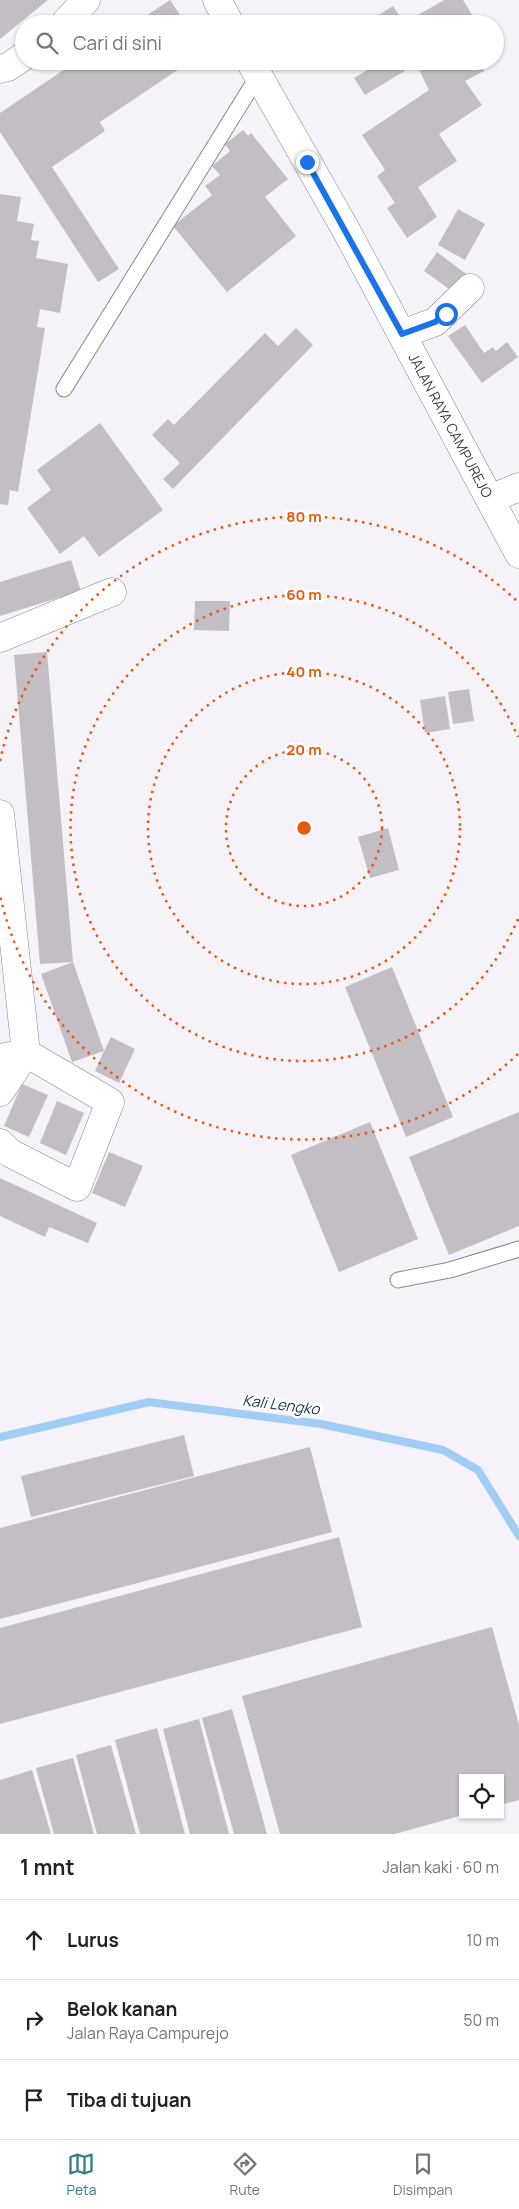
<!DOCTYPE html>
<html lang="id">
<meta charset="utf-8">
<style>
:root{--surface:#fff;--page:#f6f6f6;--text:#222;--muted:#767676;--line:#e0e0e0;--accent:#367e85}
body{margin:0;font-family:Manrope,sans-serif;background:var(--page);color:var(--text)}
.controls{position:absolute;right:15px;bottom:15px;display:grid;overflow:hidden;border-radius:0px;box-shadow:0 1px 4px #0004}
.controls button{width:45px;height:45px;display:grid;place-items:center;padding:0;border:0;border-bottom:1px solid var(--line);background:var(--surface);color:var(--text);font:25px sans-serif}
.stop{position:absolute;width:15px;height:15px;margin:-11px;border:4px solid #1a73e8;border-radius:50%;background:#fff}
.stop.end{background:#1a73e8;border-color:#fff;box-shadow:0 1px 5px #0008}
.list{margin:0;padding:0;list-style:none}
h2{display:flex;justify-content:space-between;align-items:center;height:65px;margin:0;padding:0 20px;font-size:21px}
h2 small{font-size:16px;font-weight:400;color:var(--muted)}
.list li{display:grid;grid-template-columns:32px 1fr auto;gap:15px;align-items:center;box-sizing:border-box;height:80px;padding:0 20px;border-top:1px solid var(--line)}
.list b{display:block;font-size:19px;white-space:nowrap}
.list p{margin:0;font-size:16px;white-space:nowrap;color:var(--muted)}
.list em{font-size:16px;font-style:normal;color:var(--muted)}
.icon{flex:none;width:28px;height:28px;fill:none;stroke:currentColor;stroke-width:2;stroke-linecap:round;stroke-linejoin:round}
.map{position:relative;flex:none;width:519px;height:1834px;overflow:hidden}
.search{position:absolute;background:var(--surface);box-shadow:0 1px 4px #0004;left:15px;right:15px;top:15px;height:55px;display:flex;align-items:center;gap:12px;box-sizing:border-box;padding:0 18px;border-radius:28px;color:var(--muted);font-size:19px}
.sheet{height:305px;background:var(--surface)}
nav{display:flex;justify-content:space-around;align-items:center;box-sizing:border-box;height:70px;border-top:1px solid var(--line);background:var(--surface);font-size:14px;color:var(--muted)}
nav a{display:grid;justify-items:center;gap:2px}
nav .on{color:var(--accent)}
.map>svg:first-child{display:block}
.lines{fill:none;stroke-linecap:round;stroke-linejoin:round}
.stream{stroke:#9fcdf4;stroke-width:8}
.building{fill:#c3bec3}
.service-casing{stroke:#89878d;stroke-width:17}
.minor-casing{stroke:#89878d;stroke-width:29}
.primary-casing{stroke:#89878d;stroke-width:29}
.service{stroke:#fff;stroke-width:15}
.minor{stroke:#fff;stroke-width:28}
.primary{stroke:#fff;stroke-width:28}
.route{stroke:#1a73e8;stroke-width:6}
.ring{fill:none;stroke:#e8590c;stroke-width:2.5;stroke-dasharray:2.5 5}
.labels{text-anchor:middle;stroke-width:5;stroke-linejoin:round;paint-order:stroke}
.street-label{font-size:14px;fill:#3d3c3f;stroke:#fff}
.water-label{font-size:15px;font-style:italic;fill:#12354f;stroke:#fff}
.centre{fill:#e8590c;stroke:#fff;stroke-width:2.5}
.ring-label{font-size:15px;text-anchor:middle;font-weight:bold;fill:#e8590c;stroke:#fff;stroke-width:5;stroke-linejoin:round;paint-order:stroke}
</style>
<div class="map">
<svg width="519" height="1834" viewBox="0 0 519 1834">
<rect width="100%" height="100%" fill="#f5f2f9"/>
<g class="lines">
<path class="stream" d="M0,1437L149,1402L321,1424L443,1450L478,1470L519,1536"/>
</g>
<path class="building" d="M0,0H48L0,39Z
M170,0L186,24H134Z
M444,0H463L477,23L486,18L489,24H364L393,6L404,23Z
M77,61H191L100,122L105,131L52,167L119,269L98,282L0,132V113Z
M364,61H478L484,71L465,81L482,105L439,134L457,161L418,187L437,217L407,238L387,208L395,203L377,176L385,170L362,135L429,90L416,64L365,95L354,78L369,69Z
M243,130L248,136L251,133L288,179L265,197L296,236L227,292L173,226L212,195L205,186L220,175L212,166L230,151L225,144Z
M0,194L21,197L17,221L34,224L31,240L39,241L36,258L68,264L60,313L40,309L37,327L45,328L18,492L10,490L8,505L0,504Z
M458,209L485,224L465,260L438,245Z
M437,252L469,276L456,294L424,271Z
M465,325L484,353L493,347L496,351L507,342L518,357L482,383L448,336Z
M296,328L313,345L173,489L163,479L180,463L152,435L168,419L174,425L265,333L278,346Z
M100,423L163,510L99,557L84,536L60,554L27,508L51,490L37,470Z
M71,560L81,591L0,616V582Z
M195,601H230L229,631L194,630Z
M47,652L73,962L104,1051L111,1037L135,1049L119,1083L95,1071L104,1051L72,1062L41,974L73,962L40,964L14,655Z
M469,689L474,721L453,724L448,692Z
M445,696L450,729L425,733L420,700Z
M388,828L399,870L370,878L358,837Z
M392,967L453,1117L406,1137L345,987Z
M22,1084L48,1095L29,1137L4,1126Z
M57,1101L84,1113L66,1155L40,1143Z
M519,1112V1226L449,1255L409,1157Z
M370,1122L418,1239L339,1272L291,1155Z
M109,1152L143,1166L125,1207L92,1193Z
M0,1178L97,1223L88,1243L49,1227L45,1237L0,1216Z
M184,1435L194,1476L31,1517L21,1476Z
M310,1447L332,1532L0,1619V1528Z
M339,1537L362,1627L0,1724V1628Z
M492,1627L519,1725V1800L500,1805V1778H463V1815L395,1834H280L242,1696Z
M232,1709L267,1834H234L202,1718Z
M199,1719L229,1834H190L163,1729Z
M157,1728L185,1834H140L115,1740Z
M111,1745L136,1834H97L76,1755Z
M73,1758L94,1834H54L36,1768Z
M32,1770L51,1834H0V1780Z"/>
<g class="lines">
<g class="service-casing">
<path id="service" d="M64,389L258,76
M398,1280L450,1270L519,1249"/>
</g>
<g class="minor-casing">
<path id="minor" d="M64,24L86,0
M0,69L8,67L24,56
M402,334L435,322L470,288
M490,499L519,487
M0,638L112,592
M0,814L26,1053L0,1092
M0,1058L26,1053L110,1102L77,1187L10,1153L0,1143"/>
</g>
<g class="primary-casing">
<g id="primary">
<path d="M217,0L230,24"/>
<path id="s1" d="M250,61L346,230L519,554"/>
</g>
</g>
<use href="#service" class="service"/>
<use href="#minor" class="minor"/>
<use href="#primary" class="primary"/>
</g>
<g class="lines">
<path class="route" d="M307,162L402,334L435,322L446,314"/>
</g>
<g class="ring">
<circle cx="304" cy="828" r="78"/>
<circle cx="304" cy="828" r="156"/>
<path d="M518 919A233 233 0 1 1 518 737"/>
<path d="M518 1054A311 311 0 0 1 0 895M0 761A311 311 0 0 1 518 602"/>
</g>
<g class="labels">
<g class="street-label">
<text dy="5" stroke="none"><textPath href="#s1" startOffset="416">JALAN RAYA CAMPUREJO</textPath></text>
</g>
<g class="water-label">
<text transform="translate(281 1405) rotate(7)" y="5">Kali Lengko</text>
</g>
</g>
<circle cx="304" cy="828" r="8" class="centre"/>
<g class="ring-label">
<text x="304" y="522">80 m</text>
<text x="304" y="600">60 m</text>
<text x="304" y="677">40 m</text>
<text x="304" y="755">20 m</text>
</g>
</svg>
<div class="controls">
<button><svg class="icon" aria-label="locate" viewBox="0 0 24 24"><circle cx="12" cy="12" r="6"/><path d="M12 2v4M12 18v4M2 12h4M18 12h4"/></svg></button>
</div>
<div class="stop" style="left:446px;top:314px"></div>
<div class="stop end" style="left:307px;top:162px"></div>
<div class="search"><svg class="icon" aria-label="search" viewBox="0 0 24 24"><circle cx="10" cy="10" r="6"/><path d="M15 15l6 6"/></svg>Cari di sini</div>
</div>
<section class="sheet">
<h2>1 mnt<small>Jalan kaki · 60 m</small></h2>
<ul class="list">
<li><svg class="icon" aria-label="ahead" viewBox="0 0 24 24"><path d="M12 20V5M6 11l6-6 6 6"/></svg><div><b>Lurus</b></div><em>10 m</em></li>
<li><svg class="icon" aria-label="right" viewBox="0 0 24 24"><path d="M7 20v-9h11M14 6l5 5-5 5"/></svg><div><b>Belok kanan</b><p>Jalan Raya Campurejo</p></div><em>50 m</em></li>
<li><svg class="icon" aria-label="arrive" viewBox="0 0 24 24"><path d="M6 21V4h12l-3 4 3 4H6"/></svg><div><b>Tiba di tujuan</b></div></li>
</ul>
</section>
<nav>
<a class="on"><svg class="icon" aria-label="map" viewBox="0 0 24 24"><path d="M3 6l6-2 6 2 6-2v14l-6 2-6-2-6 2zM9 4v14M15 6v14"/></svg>Peta</a>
<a><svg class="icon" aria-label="directions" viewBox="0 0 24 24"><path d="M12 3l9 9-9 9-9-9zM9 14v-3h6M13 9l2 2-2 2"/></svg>Rute</a>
<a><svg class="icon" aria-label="saved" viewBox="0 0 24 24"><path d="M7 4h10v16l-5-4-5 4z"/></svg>Disimpan</a>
</nav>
